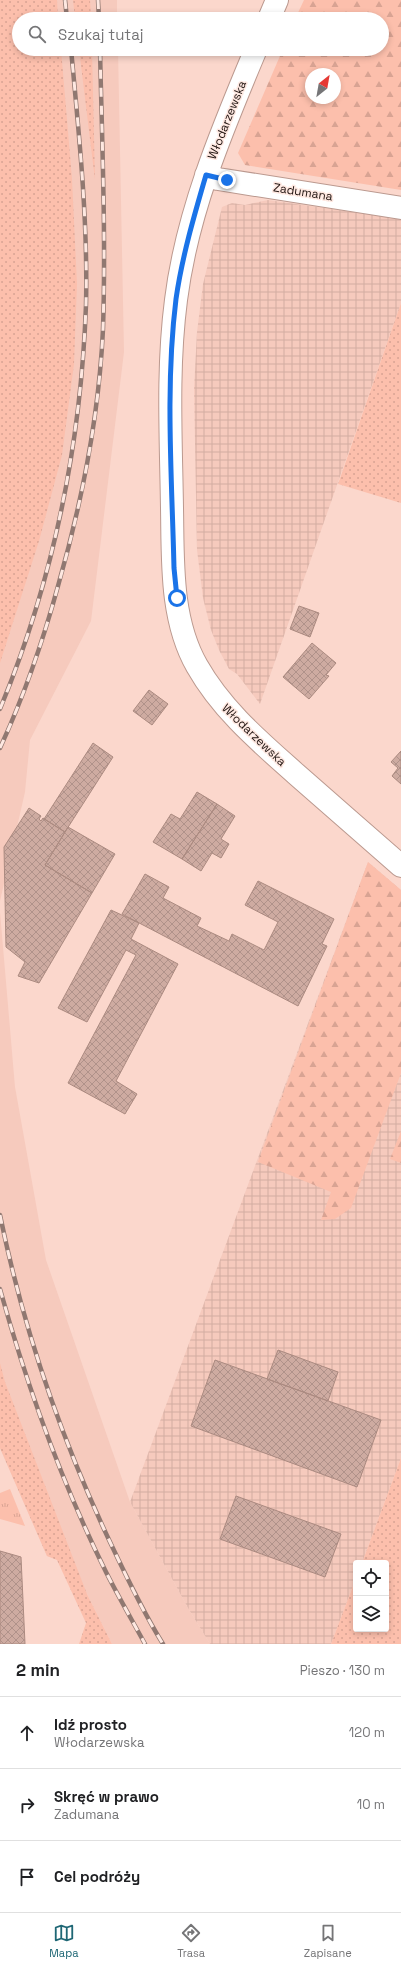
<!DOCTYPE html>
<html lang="pl">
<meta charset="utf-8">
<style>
:root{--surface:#fff;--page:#f6f6f6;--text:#202124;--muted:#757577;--line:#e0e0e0;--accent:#1f6775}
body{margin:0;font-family:"Space Grotesk",sans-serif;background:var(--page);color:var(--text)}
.controls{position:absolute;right:12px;bottom:12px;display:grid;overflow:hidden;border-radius:4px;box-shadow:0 2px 6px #0003}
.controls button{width:36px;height:36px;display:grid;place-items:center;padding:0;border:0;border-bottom:1px solid var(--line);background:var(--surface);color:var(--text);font:20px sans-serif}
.compass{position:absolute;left:305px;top:68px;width:36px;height:36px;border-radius:50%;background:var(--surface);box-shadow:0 2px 6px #0003;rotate:31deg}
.stop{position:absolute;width:12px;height:12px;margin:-9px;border:3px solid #1a73e8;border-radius:50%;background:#fff}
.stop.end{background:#1a73e8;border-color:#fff;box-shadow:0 1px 4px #0008}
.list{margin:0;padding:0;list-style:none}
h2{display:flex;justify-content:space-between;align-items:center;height:52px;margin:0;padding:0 16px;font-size:17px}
h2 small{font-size:13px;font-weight:400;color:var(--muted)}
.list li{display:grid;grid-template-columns:26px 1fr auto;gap:12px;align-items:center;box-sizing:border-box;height:72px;padding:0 16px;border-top:1px solid var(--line)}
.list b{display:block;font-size:15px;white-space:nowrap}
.list p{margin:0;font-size:13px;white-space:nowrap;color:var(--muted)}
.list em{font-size:13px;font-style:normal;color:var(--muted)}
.icon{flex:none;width:22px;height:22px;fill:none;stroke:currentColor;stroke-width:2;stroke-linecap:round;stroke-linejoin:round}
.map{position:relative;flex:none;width:401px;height:1644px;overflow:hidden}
.search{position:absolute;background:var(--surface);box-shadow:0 2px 6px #0003;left:12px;right:12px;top:12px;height:44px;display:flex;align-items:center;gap:10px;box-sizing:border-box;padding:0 14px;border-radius:22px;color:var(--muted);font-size:15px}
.sheet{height:268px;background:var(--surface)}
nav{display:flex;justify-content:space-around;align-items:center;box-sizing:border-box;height:56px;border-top:1px solid var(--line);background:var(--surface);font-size:11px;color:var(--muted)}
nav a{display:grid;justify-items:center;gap:2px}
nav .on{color:var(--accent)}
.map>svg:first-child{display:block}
.built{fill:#f6cabd}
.industrial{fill:url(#industrial-grid)}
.grass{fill:url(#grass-dots)}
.forest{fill:url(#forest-firs);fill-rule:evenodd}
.park{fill:url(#park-tufts)}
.building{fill:url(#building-cross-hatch);stroke:#ab8a80}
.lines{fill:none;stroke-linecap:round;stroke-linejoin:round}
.street-casing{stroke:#bb998f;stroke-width:24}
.street{stroke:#fff;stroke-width:22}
.rail-casing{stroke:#907871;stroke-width:4.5}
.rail{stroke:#fee8e1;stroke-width:3;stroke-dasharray:9;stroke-linecap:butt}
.route{stroke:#1a73e8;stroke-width:5}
.labels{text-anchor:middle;stroke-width:3;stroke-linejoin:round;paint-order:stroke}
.street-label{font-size:12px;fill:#1f1310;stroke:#fee8e1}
</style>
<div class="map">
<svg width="401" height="1644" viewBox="0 0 401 1644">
<defs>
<pattern id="industrial-grid" width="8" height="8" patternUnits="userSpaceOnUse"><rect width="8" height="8" fill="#f6cabd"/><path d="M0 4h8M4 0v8" fill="none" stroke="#d2ada1"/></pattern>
<pattern id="grass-dots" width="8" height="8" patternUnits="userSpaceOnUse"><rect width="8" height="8" fill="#fcbfac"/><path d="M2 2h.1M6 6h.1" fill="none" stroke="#d8a393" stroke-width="1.8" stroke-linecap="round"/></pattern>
<pattern id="forest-firs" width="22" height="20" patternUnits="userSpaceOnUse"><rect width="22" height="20" fill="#fcbfac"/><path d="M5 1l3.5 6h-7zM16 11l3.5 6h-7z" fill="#d8a393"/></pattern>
<pattern id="park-tufts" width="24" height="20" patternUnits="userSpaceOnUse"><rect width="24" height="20" fill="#fcbfac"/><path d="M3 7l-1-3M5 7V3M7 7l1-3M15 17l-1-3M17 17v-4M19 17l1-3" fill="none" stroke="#d8a393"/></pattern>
<pattern id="building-cross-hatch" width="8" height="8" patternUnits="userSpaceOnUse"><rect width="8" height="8" fill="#ceaba1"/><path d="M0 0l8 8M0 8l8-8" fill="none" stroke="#b0928a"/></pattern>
</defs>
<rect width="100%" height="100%" fill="#fbd7cc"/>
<path class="built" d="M0,0H117V19H19V49H118L124,352L91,621L30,740L25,792L0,901Z
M0,912L15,1087L46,1260L130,1502L188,1608L210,1644H112L87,1594L57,1559L47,1556L0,1448Z"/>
<path class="industrial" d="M268,200L401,219V303L260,704L237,674L229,669L219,650L211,630L203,598L197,550L194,389L197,332L203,284L222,207L232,203L245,205Z
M368,862L401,890V1458L362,1563H356V1578L331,1644H210L188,1608L130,1502Z"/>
<path class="grass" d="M0,0H57L58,19H19V49H61L72,179L77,284L74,364L62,455L39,541L0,663Z
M73,0H90L91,19H75Z
M79,49H92L95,180Z
M401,303V503L338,484Z
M0,1363L5,1382L87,1594L112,1644H79L86,1623L57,1560L47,1556L0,1448Z
M401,1458V1644H331L356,1578V1629H386V1563H362Z"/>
<path class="forest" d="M304,0H401V190L245,165L238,153L283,49H382V19H295ZM311,74H335V98H311Z
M368,862L401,890V1073L351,1208L335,1219L321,1220L331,1192L258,1162Z
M401,1131V1163L390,1159Z"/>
<path class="park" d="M10,1489L25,1526L0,1519V1493Z"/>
<path class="building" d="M299,606L319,613L310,637L290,629Z
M312,643L336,663L326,675L329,676L309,699L283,677Z
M149,690L168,704L152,725L133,711Z
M93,743L113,757L65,832L44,819Z
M401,751V784L392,776L398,768L391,762Z
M197,792L217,804L182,859L153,842L171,814L180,819Z
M217,804L235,816L221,839L229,844L221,858L212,853L201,871L182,859Z
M29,808L41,816L39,819L41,821L43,818L65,832L45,865L92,893L39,983L18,976L25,962L6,947L4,847Z
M68,827L115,854L92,893L45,865Z
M145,874L169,887L163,898L201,918L197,926L229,941L232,934L264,950L278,922L245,905L258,881L334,919L322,944L327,946L298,1006L122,914Z
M111,910L139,923L131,939L178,964L116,1081L137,1094L125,1114L68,1083L136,955L126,950L87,1022L58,1008Z
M278,1350L338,1372L328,1401L267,1379Z
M215,1360L381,1420L357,1487L191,1426Z
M236,1496L341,1534L325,1577L220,1539Z
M0,1551L21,1557L25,1644H0Z"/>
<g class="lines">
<g class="street-casing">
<path id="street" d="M269,19L277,0
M256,49C222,130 187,212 176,300C167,369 171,438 172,508C173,559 170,619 197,666C222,710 259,741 296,774C331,805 366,835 401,866
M206,175L218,179L401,208"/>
</g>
<use href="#street" class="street"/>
<g class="rail-casing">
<path id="rail" d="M65,0L67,19
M98,0L99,19
M0,709C53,581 81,443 86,305C88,220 79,134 71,49
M0,748C24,696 43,641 58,586C82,502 99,417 103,329C106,236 102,142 100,49
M0,1215C23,1328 61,1438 110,1542C126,1576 143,1612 163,1644
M0,1289C27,1386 61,1481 106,1572C118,1596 132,1620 145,1644"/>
</g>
<use href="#rail" class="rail"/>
</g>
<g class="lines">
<path class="route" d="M177,598L174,568C172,479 165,388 176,299C182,257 194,216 206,175L227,180"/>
</g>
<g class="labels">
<g class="street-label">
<text transform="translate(227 120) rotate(-68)" y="4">Włodarzewska</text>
<text transform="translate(303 192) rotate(9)" y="4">Zadumana</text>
<text transform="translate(254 735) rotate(44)" y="4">Włodarzewska</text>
</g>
</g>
</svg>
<div class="controls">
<button><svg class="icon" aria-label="locate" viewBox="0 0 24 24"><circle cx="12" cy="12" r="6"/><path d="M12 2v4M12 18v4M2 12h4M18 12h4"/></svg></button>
<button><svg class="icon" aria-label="layers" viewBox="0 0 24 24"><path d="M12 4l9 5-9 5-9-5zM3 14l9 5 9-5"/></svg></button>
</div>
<svg class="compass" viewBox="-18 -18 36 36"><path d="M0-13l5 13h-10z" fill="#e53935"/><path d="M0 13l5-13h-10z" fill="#757577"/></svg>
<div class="stop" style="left:177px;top:598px"></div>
<div class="stop end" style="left:227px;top:180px"></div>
<div class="search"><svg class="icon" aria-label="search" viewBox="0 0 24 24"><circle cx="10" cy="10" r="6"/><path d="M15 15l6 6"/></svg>Szukaj tutaj</div>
</div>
<section class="sheet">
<h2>2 min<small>Pieszo · 130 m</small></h2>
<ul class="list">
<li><svg class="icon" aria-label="ahead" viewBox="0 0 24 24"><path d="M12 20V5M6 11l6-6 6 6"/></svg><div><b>Idź prosto</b><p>Włodarzewska</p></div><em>120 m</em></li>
<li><svg class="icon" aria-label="right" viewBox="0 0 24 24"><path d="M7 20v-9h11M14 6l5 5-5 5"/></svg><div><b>Skręć w prawo</b><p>Zadumana</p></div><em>10 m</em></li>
<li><svg class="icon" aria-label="arrive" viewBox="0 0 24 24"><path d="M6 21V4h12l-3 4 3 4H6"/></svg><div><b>Cel podróży</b></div></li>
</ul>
</section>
<nav>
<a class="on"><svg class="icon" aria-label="map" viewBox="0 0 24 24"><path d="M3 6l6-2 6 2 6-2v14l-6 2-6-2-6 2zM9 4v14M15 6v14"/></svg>Mapa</a>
<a><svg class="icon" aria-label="directions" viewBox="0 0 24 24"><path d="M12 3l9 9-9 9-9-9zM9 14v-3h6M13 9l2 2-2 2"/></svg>Trasa</a>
<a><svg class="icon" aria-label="saved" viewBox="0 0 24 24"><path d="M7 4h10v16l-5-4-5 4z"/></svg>Zapisane</a>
</nav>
